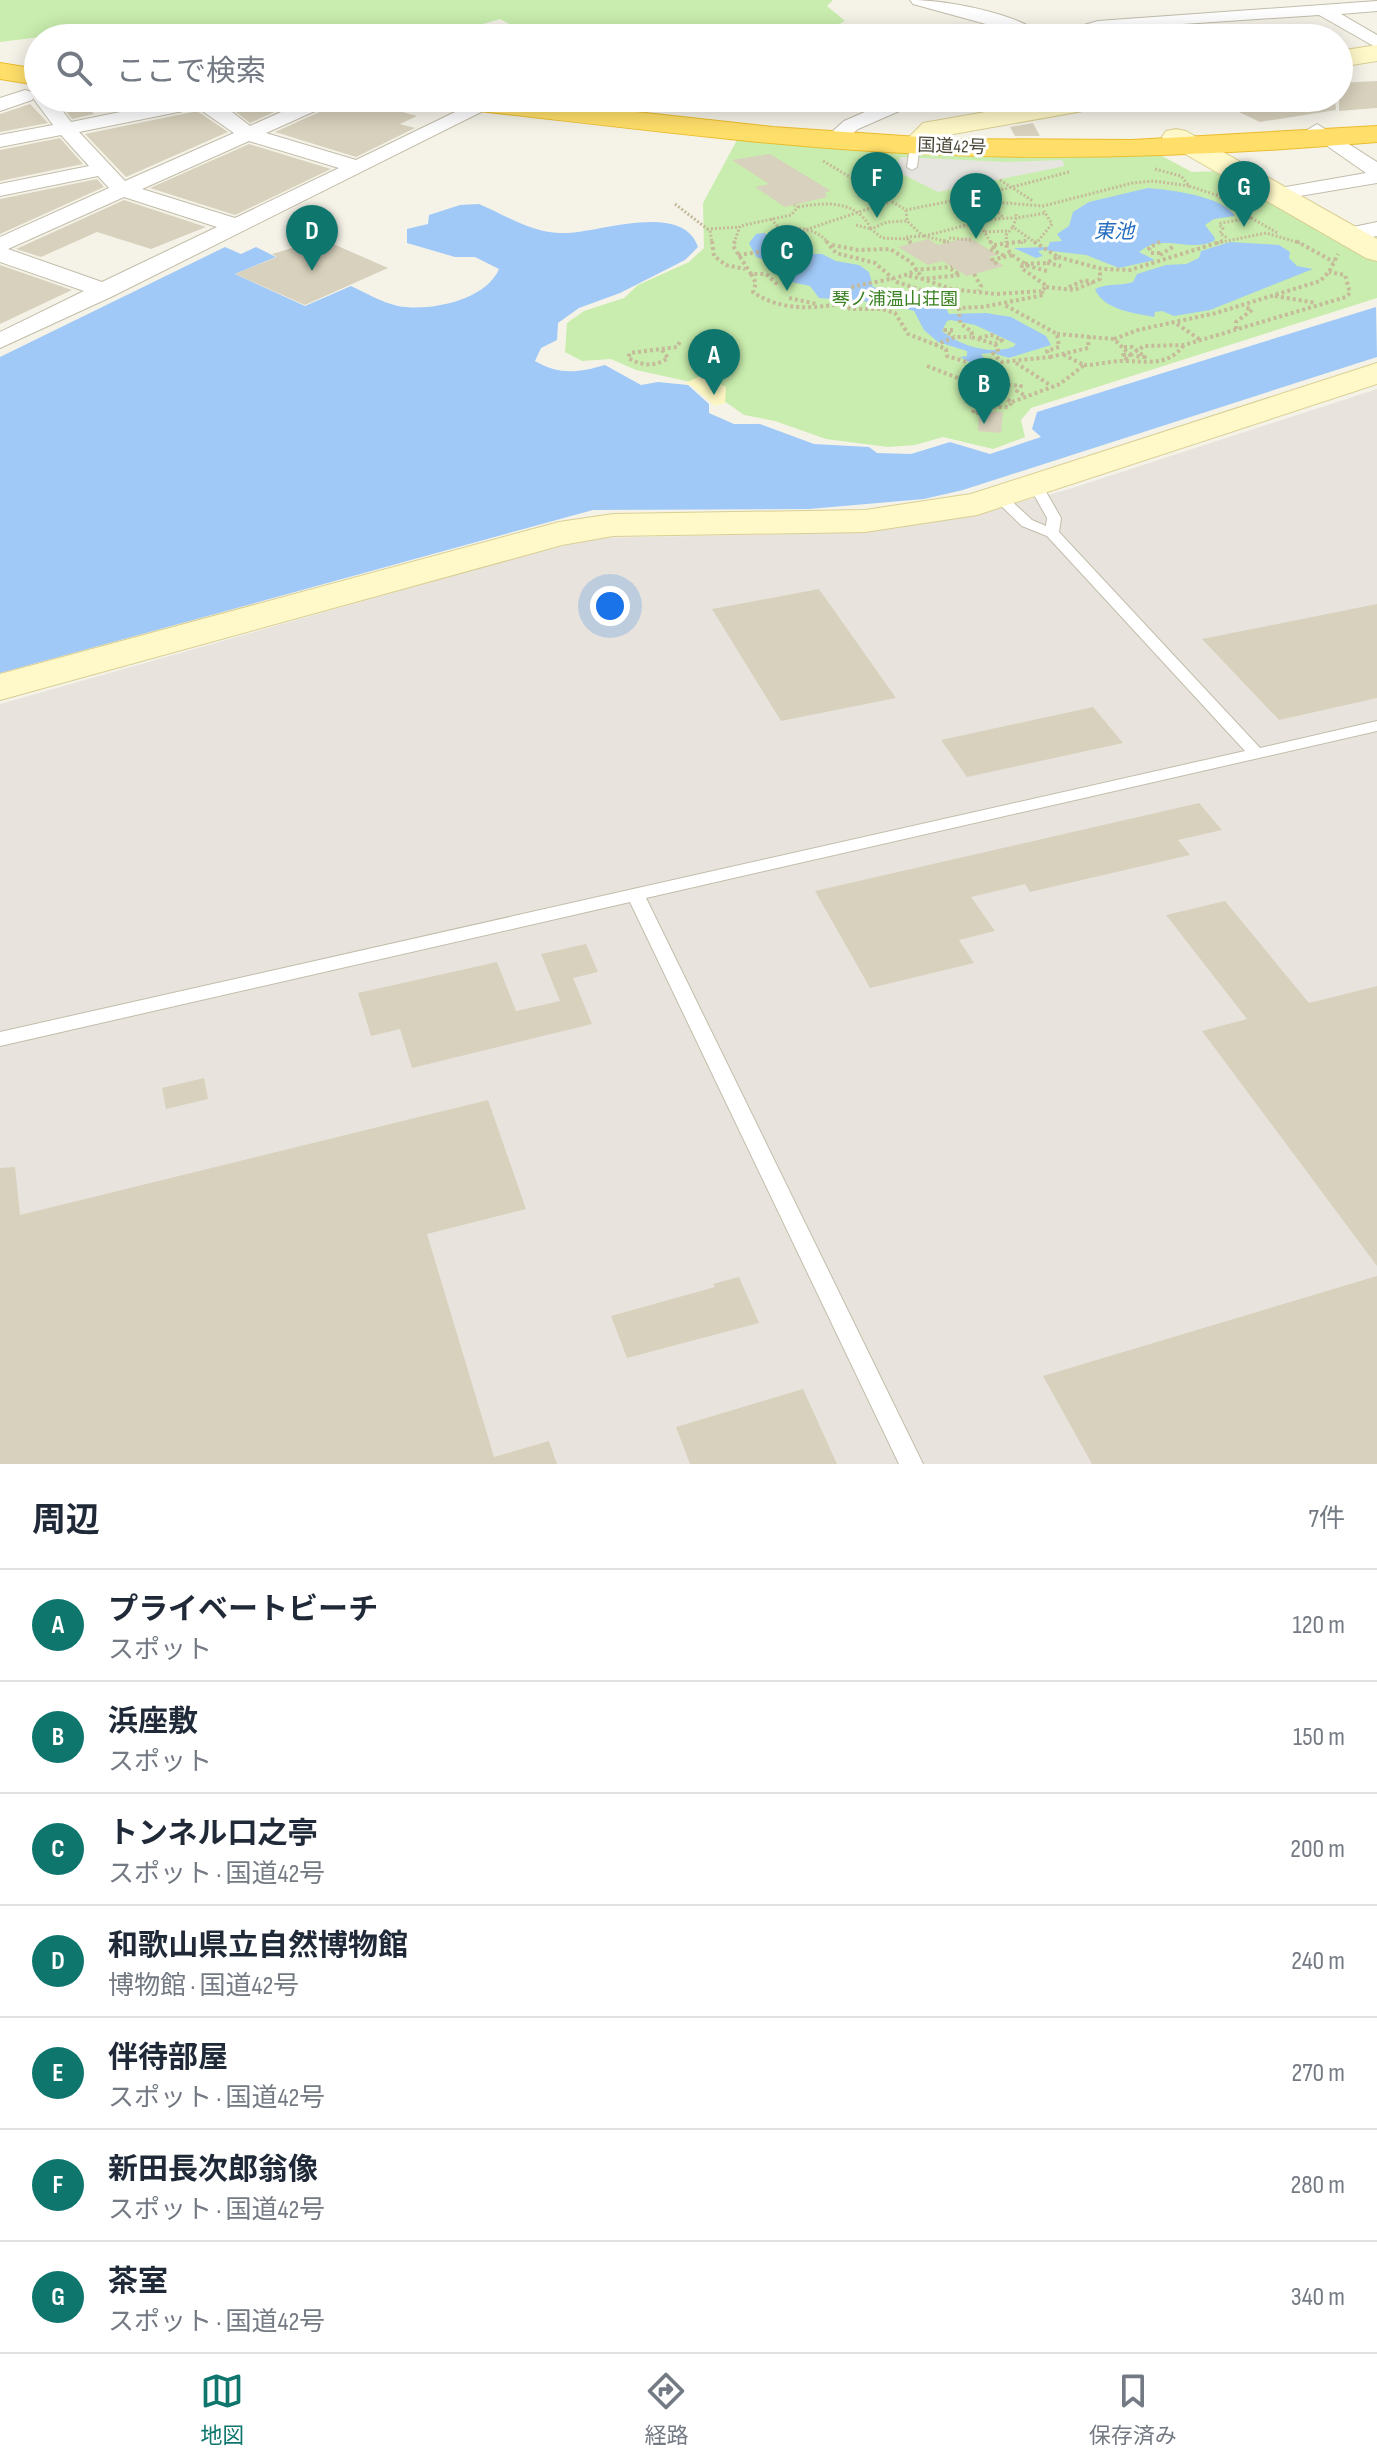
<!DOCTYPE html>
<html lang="ja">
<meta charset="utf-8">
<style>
:root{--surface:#fff;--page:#f6f6f7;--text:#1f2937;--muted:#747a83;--line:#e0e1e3;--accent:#0f766e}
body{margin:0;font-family:"Sofia Sans Condensed","Noto Sans JP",sans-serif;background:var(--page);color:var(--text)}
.you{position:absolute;left:610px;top:606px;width:28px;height:28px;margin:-20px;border:6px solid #fff;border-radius:50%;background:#1a73e8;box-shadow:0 0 0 12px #1a73e833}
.badge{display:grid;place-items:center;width:52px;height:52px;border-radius:50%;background:var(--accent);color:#fff;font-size:26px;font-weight:700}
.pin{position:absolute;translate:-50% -66px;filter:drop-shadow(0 2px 4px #0008)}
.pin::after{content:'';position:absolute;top:42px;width:28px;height:24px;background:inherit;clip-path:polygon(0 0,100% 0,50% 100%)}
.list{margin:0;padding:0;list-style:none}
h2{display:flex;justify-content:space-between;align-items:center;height:104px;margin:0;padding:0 32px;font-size:34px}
h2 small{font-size:26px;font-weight:400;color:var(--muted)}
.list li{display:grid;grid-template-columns:52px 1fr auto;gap:24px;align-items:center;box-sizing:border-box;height:112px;padding:0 32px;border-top:2px solid var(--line)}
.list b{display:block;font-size:30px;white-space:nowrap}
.list p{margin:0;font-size:26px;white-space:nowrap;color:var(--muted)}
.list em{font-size:26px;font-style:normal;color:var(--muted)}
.icon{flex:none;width:44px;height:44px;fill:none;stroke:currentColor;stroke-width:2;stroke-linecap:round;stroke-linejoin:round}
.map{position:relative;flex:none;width:1377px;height:1464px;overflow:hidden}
.search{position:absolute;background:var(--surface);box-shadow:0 4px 20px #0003;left:24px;right:24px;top:24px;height:88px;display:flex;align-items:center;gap:20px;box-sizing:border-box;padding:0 28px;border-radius:44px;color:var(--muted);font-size:30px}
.sheet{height:888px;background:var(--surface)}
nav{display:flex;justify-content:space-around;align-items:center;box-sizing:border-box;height:112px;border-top:2px solid var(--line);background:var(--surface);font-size:22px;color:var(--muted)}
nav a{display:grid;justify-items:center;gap:4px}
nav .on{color:var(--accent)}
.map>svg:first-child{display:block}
.industrial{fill:#e8e4dd}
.green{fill:#c9edae}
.sand{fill:#fcf7c2}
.parking{fill:#e7e5e0}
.water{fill:#a0c9f7;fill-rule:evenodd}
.building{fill:#d8d1bd}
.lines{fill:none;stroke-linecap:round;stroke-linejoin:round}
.lane-casing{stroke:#c2bdaa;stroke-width:2}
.street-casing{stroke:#c2bdaa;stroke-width:2}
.secondary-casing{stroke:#d9cf94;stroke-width:2}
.highway-casing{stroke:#ebbc2d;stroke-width:2}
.path-far1{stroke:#c5bb9a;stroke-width:3;stroke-dasharray:2 2;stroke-linecap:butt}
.path{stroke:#c5bb9a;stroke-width:4;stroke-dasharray:3 3;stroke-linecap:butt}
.lane{fill:#fff;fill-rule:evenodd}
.street{fill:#fff;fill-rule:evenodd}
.secondary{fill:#fff8c9;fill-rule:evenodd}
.highway{fill:#ffdf6a;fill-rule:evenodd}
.labels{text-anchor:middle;stroke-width:6;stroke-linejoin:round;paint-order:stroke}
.far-street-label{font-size:18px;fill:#4a4536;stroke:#fff}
.far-park-label{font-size:18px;fill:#3b8223;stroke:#fff}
.far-water-label{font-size:20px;font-style:italic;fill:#256cc0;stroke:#fff}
</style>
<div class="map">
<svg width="1377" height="1464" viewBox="0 0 1377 1464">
<rect width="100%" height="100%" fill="#f5f3e8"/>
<path class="industrial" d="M1377,389V1464H0V704L530,554L597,538L791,534L897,527L981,512L1066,490Z"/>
<path class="green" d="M0,0H833L827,6L845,21L812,38H667L624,34L532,36L500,19L476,26L454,38L40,37L0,42Z
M737,140L886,152L1000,157L1160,155L1192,172L1221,171L1377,261V298L1031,408L1021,420L1025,437L993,449L943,437L915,445L888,447L826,439L775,421L744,415L700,384L636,370L611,359L582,361L565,352L567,323L584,311L624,298L638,285L689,262L704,248L703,203Z"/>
<path class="sand" d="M702,375L726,387L725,403L715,406L691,385L684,384Z"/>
<path class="parking" d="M901,157L1007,162L1062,160L1065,166L938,192L892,169Z"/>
<path class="water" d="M1148,188C1171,190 1223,196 1235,216L1214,219L1205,225L1215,238L1214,241C1188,253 1162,232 1139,252L1155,260L1119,268L1086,255L1043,250L1038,251L1043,256L1036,258L1014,248L1048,247L1050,242L1062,241L1057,234L1069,226L1073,212L1089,202Z
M479,204C505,215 530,232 560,233C594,235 682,199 698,247L685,260L620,293L579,308L558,323L557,340L541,348L535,361C559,375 578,373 605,365L641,385L658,382L688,385L709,404V413L734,424H760L814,444L869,447L877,453L911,454L950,442L990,454L1041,437L1032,429L1037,412L1376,307L1377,357L963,490L924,499L809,509L593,510L0,673V357L225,247L241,254L256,247L276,257L235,274L305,306L351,286C366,293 381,302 398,306C430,312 486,300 499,269L475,257H455L407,243V229L428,224L429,215L460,205Z
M765,233L771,239L763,247L769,253L822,254L836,261L859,265L869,272L873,287C898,292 922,293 945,306L949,314L986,313L1011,317L1046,336L1051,345L1009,358L993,353L981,354L985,359V371L960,357L967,356V351L938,342L924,330L914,311L885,303L819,298L810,286L791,282L776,264L756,257L749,243L756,234ZM951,320L975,325L1016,344L1013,347C990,355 961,346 942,331L947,321Z
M1230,242L1279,245L1290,252L1289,258L1297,266L1313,269L1210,310L1174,316L1162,311L1155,312L1154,317C1135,313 1103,310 1095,289C1107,283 1121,286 1133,282L1137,274L1166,265L1186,264L1199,258L1201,251Z"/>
<path class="building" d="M1377,81V108L1339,111V83Z
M272,98L283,108L250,123L227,105Z
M1218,98H1335L1336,110L1260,122L1226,106L1233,105Z
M59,102H83L94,114L72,119Z
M370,103L417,116L400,124L415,128L356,157L275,132L335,105L354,110Z
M30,104L48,123L0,132V114Z
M197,111L228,132L126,177L85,134Z
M1033,123L1040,136H1015L1010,127Z
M60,138L83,164L0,181V150Z
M249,144L331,169L235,215L150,188Z
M770,154L831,191L825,192L827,197L785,207L755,187L769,184L732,160Z
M97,179L104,187L0,234V199Z
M124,200L206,227L151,249L97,232L41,257L16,249Z
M968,237L998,255L989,257L1004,266L967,276L942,261L928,265L898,247L928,239L938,245Z
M322,239L388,268L305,305L235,274L277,257L272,254Z
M0,265L72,290L0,324Z
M979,411L1003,412L1001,433L978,431Z
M819,589L896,698L781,721L712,609Z
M1377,604V698L1279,720L1202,639Z
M1093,707L1123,743L967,777L941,740Z
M1199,803L1222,830L1178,840L1190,855L1030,892L1025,884L971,897L995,931L959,940L974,963L870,988L815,891Z
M1225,901L1309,1003L1377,986V1266L1202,1031L1247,1019L1166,915Z
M586,944L598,972L573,978L592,1024L412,1068L400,1029L371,1036L358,993L497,962L516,1011L560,1001L541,954Z
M204,1078L208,1099L166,1109L162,1088Z
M488,1100L526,1209L427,1234L494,1457L549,1441L557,1464H0V1168L15,1167L20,1215Z
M1377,1276V1464H1092L1043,1376Z
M739,1277L759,1323L627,1358L611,1316L715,1287L713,1284Z
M803,1389L837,1464H690L676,1427Z"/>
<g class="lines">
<g class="lane-casing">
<path id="lane" d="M915,142L920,145L917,167L912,170L907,167L910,145Z
M1036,482L1041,483L1061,518L1059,532L1260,748L1377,721V731L646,898L923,1464H899L630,902L0,1046V1032L1245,751L1047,536L1022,526L992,497L999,493L1004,494L1032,520L1046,526L1047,518L1029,486Z"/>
</g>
<g class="street-casing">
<path id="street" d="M910,0C944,0 1022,13 1045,38H1022L1004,29L913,4Z
M1377,1V11L1341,14L1377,35V48L1319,15L1153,26L1100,31L1078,38H1050L1053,34L1098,21Z
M25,90L32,92L35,96L32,100L0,111V98Z
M38,93V98H53L71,122L189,98H220L218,101L250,126L312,98H338L335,102L266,133L356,160L484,98H509L113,296L0,348V332L84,291L0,262V237L109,188L98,176L0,196V184L89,166L61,135L0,147V135L53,125L33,98ZM198,108L234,133L125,181L79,132ZM249,141L339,168L235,218L142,189ZM124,197L217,227L102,282L8,249Z
M897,98H923L920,102L858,129L840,144H826L823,140L844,121Z
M1317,124L1377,162V183L1276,200L1269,198L1265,194L1269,190L1366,173L1310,134L1307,130Z
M1377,222V236L1347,242L1336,235L1339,230Z"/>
</g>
<g class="secondary-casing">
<path id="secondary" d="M1377,45V61L1339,67V51Z
M1065,98H1124L1120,104L1111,106L942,136C929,147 922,155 905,151L901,145L923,123Z
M1176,129L1186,131L1377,239V261L1366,258L1166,143L1162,137L1166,131Z
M1377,363V384L977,515L865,532L613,536L562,545L0,700V674L559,522L613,514L865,510L971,494Z"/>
</g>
<g class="highway-casing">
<path id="highway" d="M0,63L38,69V85L0,79Z
M421,98H509L773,127L947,139L1132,140L1377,126V142C1214,156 1050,162 886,152C735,143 585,122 434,106L425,104Z"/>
</g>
<path class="path-far1" d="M31,46L38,48
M823,161L906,210L981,195L994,202L1043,206L1132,183L1154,181L1189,186
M1155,169L1181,176L1189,186L1216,195L1251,218L1221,223L1219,225L1223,228L1220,233L1227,238
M1000,180L1033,201
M982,195L1069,172
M1216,195L1228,194
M994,202V208L1003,217
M675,204L710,231L712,243
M798,207C826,202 857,200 871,229
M906,210L907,221L923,236L906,237L911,243
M1251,218L1278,233
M771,219L779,228C796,227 817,228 828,243
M971,220L982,228L991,243
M856,225L871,229
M707,229L739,227
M985,232L1007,231
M949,238L971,240
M905,239L882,238L871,229L887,222L907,221
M1038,241L1052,224L1044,211
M949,242L923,236C953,230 986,217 1016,218V214
M734,243L740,226L791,215L798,207L794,205
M778,243L780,240L771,232L779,228
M793,243L794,238L805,230L889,202
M1007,243L1006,235L1013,227
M1021,243L1028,239
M1036,243L1013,227L1016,218L1046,213
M1158,243L1161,241
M1217,243L1266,233L1300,243"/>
<path class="path" d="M712,241L714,256L726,265L745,269
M735,241L733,246L751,274H766L778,285
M826,241L836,253L875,263L897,282L933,294L959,308L982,307L1044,295L1041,291L1046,287L1044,284L1021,268L1023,264L1046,263L1058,257L1033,241
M909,241L911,243
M943,241L949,242
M990,241L994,247L990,249L1005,256
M1296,241L1334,262
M832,245L858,250L890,249L911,262L923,279L951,289L996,294L1041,291
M994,245L1025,241
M772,249L780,241
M1160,253H1151L1149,248L1161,241
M738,255L786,248L793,246L794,241
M1012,255L1028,266L1047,271
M1160,255L1174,246
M1058,257L1102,269L1130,270L1223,241
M1047,263L1061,266
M997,264L992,260L1012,255L1007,249L1006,241
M751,274L756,283L753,292C780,311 813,309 845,303L850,309H882L895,313L908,334L946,349L947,356L967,362L991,385
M974,274L981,286L979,291
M909,276L923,279L960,275L951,269
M1046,287L1074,290L1100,279V271
M1069,287L1085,280L1093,283
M1275,296L1316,303
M789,298L817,304
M845,303L849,288C864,283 907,278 915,270L952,267
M959,308L960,323L972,332L971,337L995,344L998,350L993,353L1002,362L1050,357L1047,351L1059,347L1057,334L1003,304
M1177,324L1199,339
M1236,329V322L1252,310L1245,307
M953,330H945L954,337
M1057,334L1114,339L1130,355H1123L1127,360
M979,338L991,335L1002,340L995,344
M1114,339L1138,330L1216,313L1320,281L1329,272L1338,254
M935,345L955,337H971
M1124,347H1132L1145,357L1133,356
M662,350L668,358C655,367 642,366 628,358L630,353L677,347L681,340
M1130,355L1144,346L1184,345L1346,297L1350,293L1345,275L1329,272
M1050,357L1088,348L1089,336
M1016,363L1050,385
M1084,365C1097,365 1110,361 1124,361C1148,361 1167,367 1184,345
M927,366L963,380L1021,386L1017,391L1024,395
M1012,402L1060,384L1084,365L1064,355
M979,413H973L975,407H1009L1012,402L991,391V385L998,377L988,368L989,361L996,358"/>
<use href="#lane" class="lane"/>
<use href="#street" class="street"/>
<use href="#secondary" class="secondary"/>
<use href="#highway" class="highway"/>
</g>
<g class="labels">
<g class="far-street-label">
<text transform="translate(952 146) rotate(2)" y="6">国道42号</text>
</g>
<g class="far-park-label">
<text x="895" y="305">琴ノ浦温山荘園</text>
</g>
<g class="far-water-label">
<text x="1114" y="238">東池</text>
</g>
</g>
</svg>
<div class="you"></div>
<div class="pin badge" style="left:714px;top:395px">A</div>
<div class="pin badge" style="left:984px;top:424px">B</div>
<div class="pin badge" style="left:787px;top:291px">C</div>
<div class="pin badge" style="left:312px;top:271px">D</div>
<div class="pin badge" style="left:976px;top:239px">E</div>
<div class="pin badge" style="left:877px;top:218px">F</div>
<div class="pin badge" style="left:1244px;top:227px">G</div>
<div class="search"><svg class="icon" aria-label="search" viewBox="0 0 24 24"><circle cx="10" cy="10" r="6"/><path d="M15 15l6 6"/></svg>ここで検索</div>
</div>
<section class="sheet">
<h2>周辺<small>7件</small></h2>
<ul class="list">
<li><span class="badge">A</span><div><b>プライベートビーチ</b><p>スポット</p></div><em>120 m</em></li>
<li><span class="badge">B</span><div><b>浜座敷</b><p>スポット</p></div><em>150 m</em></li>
<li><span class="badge">C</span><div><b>トンネル口之亭</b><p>スポット · 国道42号</p></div><em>200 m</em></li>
<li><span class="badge">D</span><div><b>和歌山県立自然博物館</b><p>博物館 · 国道42号</p></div><em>240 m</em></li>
<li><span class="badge">E</span><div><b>伴待部屋</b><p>スポット · 国道42号</p></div><em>270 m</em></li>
<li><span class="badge">F</span><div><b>新田長次郎翁像</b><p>スポット · 国道42号</p></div><em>280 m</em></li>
<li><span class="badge">G</span><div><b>茶室</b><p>スポット · 国道42号</p></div><em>340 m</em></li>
</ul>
</section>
<nav>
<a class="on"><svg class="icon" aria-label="map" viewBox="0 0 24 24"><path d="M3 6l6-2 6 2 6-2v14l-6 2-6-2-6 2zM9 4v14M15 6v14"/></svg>地図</a>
<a><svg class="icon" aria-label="directions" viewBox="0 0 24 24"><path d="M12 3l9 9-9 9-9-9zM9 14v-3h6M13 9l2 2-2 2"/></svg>経路</a>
<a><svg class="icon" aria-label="saved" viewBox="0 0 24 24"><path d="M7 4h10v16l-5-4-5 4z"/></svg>保存済み</a>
</nav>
